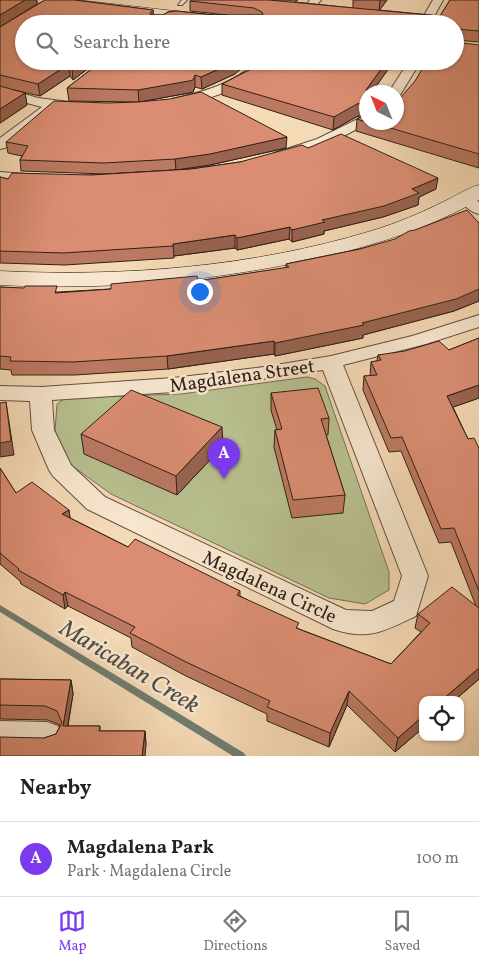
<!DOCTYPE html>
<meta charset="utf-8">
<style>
:root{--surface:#fff;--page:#f6f6f6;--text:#222;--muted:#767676;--line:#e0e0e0;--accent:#7c3aed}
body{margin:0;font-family:Vollkorn,serif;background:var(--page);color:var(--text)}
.controls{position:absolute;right:15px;bottom:15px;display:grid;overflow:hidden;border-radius:10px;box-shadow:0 1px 4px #0004}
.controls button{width:45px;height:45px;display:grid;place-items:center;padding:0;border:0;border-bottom:1px solid var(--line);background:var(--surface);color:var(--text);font:25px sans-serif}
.compass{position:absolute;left:359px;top:85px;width:45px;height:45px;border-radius:50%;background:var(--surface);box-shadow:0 1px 4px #0004;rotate:317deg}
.you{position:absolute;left:199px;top:291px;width:18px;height:18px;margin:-12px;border:4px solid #fff;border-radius:50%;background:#1a73e8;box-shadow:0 0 0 8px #1a73e833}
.badge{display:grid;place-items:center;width:32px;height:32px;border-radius:50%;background:var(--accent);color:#fff;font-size:16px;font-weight:700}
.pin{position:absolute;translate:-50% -41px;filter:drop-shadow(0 1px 2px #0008)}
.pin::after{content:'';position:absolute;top:26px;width:18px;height:15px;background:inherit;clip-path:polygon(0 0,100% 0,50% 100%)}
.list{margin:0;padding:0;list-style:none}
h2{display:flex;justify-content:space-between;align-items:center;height:65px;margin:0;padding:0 20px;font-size:21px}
h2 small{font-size:16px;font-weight:400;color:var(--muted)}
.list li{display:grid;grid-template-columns:32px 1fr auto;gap:15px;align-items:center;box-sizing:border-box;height:75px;padding:0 20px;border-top:1px solid var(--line)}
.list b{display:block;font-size:19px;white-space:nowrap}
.list p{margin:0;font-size:16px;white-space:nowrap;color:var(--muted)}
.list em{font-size:16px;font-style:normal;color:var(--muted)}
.icon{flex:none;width:28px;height:28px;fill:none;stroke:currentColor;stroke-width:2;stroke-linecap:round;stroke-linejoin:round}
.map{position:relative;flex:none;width:479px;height:756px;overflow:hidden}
.search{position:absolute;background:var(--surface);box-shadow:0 1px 4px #0004;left:15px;right:15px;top:15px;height:55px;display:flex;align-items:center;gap:12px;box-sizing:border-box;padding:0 18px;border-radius:28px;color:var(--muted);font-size:19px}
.sheet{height:140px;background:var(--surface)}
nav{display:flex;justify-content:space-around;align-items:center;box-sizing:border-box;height:70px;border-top:1px solid var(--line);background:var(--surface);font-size:14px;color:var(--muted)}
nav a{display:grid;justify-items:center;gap:2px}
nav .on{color:var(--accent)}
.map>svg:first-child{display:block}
.green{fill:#b9c090;stroke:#747054}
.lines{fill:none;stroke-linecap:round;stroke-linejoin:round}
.stream{fill:#717d6f;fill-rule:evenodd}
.lane-casing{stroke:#604e40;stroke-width:2}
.street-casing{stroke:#604e40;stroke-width:2}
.secondary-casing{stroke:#2f2018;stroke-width:1}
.lane{fill:#f8e7d0;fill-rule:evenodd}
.street{fill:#f8e7d0;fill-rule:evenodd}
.secondary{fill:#f8e7d0;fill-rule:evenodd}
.wall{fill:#bb7962;stroke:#2f2018}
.shaded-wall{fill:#996350;stroke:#2f2018}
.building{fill:#da8d72;stroke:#2f2018}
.labels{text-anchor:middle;stroke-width:5;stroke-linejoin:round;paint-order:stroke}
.street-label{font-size:19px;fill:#2f2018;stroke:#f8e7d0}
.near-water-label{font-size:24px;font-style:italic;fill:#504e44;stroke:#f8e7d0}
</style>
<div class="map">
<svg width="479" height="756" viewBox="0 0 479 756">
<rect width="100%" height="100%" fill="#f5dab6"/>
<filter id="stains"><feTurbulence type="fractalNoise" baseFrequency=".004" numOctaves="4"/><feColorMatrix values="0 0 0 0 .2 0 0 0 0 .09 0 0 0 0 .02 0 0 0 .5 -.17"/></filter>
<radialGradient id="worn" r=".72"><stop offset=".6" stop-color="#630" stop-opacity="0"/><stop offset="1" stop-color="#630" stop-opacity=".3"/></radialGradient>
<path class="green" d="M307,377L315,379L325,386L389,572V590L365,604L329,598L111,494L71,465L55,431L57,404L65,398L181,394Z"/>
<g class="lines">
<path class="stream" d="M0,605L244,753L246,756H233L0,612Z"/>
<g class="lane-casing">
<path id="lane" d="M182,0H187L182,5H178Z"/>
</g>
<g class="street-casing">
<path id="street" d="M310,0H321L312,11H304L303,9Z
M433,0H443L430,24H419Z
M257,61H270C248,90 210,98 177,106L170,102L172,99C203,92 234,84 257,61Z
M409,61H421L400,95L396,96V92H389Z
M0,87L38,98L77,103L84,107L77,111L55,109L5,148L0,149V138L42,107L0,96Z
M366,115V122H370L327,145L279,160L274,159L272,156L274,153L317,139Z
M0,172L39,175L45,177L47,180L45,183L39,185L0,182Z
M464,195L479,202V214L473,212L456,200L458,197Z
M479,315V327L426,344L343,365L428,576L416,616C385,631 368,641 333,629L87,509L53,476L49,470L32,430L30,401L0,400V386L41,387L173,378L257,368L331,356L412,336ZM323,370L402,576L394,601L372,611L346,610L105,497L71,465L54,430L52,400L173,392Z
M0,721L47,722L58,726L63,736L58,746L47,750L0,749Z"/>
</g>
<g class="secondary-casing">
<path id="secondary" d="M34,0H77L254,20L261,24H214L41,4Z
M479,185V200C420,233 356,251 290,264C194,283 98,290 0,285V271C124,277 252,267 371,231C397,223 421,213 445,201C456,196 467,188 479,185Z"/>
</g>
<use href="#lane" class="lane"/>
<use href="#street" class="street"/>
<use href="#secondary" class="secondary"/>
</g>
<path class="wall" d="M45,0H74L153,10V15H163L168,12L176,11L214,15H227L190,11V1L191,0H298L295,2L353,8V0H387L379,10L440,16L450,0H479V42L455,40V24H24V61H98L73,80L70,76L40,96L14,90L25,93L27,105L0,123V27Z
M479,45V168L356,131L357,119L366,114L356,117L333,130L222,95V84L253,68L394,61L372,92L366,102V122H396L401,97Z
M102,61L235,74L202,89L195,87L193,92L189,93L139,102L69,101L67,88Z
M6,142L286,148L210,165L176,170L105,174L21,171L20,160L22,156L8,153Z
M308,148L436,189L419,197L418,205L383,217L324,231V234L292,242L289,239L237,250L235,248L174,256V258L65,265L0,263V177L8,179L91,175L191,169L240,162Z
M479,223V301L454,311L363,335V338L275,356L274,354L168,369L75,375H12L11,370L0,369V287L58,292L111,289L198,281L286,268V264L360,249Z
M479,338V398L453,407L468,439L479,448V679L455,700H423V728L395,752L347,705L329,747L267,721V714L186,676L132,647L131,638L68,606L65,609L21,584L20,581L0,564V468L16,493L69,510L70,518L128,547L240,591V596L299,629L391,664L421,632L415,628L418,614L476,606L451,542L439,543L401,451L389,452L363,390L364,376H370L371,362L377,361L378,355L449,350Z
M271,393L329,418L328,435H326L345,495L343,513L292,518L274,447L275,430H277L271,410Z
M81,434L223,446L177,495L84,454Z
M0,679L71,680L73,694L68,726H100V731H145L146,745L44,738L56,734L60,726V725L48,720L0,719Z"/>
<path class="shaded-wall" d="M25,0H37V4L0,27V15Z
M380,0H387L379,11Z
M153,10L154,21L150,13Z
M81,61H98L73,80L72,68Z
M237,61H252L235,74L202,89L201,77Z
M387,61H394L372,92L366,102V114L356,117L333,130L334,117L366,90Z
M69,64L70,76L40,96L38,84Z
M195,75V87L193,92L189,93L139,102L138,90Z
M25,93L27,105L0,123V109Z
M287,137L286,148L210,165L176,170L175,159Z
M438,178L436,189L419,197L418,205L383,217L324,231V234L292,242V230L412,189Z
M290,227L289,239L237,250V238Z
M235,235V248L174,256L173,244Z
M479,289V301L454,311L363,335V338L275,356V343L362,323Z
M274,341V354L168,369L167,356Z
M479,385V398L445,410L447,396Z
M6,402L14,455L0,457V443Z
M222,427L223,446L177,495L176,476Z
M69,510L71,524L62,514Z
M65,592L68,606L65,609L63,595Z
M479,668V679L455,700H442Z
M71,680L73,694L65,740L63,726Z
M349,691L347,705L329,747L330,733Z
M423,716V728L395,752L398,738Z
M145,731L146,745L145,756H142Z"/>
<path class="building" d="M0,0H25L0,15Z
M45,0H74L153,10L150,13L151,15H163L168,12L176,11L214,15H263L262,12L254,8L190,1L191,0H269L440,16L450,0H479V31L457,29L455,31V24H24V61H81L72,68L69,64L38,84L0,75V27Z
M455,42L479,45V154L370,122H396V96L401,97L415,81L427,61H455Z
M102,61H237L201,77L195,75L193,80L189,81L138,90L67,88Z
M260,61H387L366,90L377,92H366V102L357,104L334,117L222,84L253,68Z
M0,86L25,93L0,109Z
M201,92L287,137L210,154L175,159L104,163L20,160L28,146L6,142L54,101L107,103L138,102L170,99Z
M366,114V122L357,119Z
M341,134L438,178L412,189L419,193L384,206L322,220L325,222L292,230L290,227L237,238L235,235L173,244V246L63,253L0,251V177L8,179L12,173L91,175L191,169L240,162L302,145L308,148Z
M467,210L479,223V289L456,299L362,323L364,325L275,343L274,341L167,356L73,362L10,361L11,357L0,356V287L24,288L25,286H57L55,293L111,289V284L197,276L198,281L289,267L286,264L360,249L395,239L409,231L415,230Z
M479,338V385L447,396L468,439L474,438L479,448V591L454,528L441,529L402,437L391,438L364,376L377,375L371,362L381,360L378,355L405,351L439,341L449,350Z
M318,388L329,418L321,419L345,495L293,500L275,430L282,429L271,393Z
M131,390L222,427L176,476L81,434Z
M6,402L11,441L0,443V403Z
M0,468L16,493L32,482L69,510L62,514L128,547L135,539L240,591L237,595L299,623L296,628L391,664L430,623L418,614L452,587L479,608V668L442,700H423V716L398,738L349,691L330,733L267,707L270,701L186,662L130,633L135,627L65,592L63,595L18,570L19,569L0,553Z
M0,679L71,680L63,726H100L99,731H145L142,756H0V737L44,738L56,734L62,723L57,711L45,706L0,705Z"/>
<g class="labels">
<g class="street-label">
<text transform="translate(242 375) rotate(-8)" y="7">Magdalena Street</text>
<text transform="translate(270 586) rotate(25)" y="7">Magdalena Circle</text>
</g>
<g class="near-water-label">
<text transform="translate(130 666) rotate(31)" y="8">Maricaban Creek</text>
</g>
</g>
<rect width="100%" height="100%" filter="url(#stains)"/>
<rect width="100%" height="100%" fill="url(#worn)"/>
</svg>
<div class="controls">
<button><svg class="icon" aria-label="locate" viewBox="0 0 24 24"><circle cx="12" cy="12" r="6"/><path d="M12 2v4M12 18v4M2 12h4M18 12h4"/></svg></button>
</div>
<svg class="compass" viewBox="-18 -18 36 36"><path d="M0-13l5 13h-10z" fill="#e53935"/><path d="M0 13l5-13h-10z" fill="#767676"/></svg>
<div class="you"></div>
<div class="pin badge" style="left:224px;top:479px">A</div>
<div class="search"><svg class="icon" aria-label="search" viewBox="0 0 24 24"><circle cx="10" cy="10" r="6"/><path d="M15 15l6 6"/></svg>Search here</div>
</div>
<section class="sheet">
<h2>Nearby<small></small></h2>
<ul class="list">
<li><span class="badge">A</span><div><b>Magdalena Park</b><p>Park · Magdalena Circle</p></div><em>100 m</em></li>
</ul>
</section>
<nav>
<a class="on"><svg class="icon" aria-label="map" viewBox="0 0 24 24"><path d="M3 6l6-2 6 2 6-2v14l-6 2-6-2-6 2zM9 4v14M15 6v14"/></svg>Map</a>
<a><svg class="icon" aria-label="directions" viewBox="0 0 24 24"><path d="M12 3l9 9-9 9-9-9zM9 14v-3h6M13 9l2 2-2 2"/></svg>Directions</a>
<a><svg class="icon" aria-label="saved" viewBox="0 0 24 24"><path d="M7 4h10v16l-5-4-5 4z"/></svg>Saved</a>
</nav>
